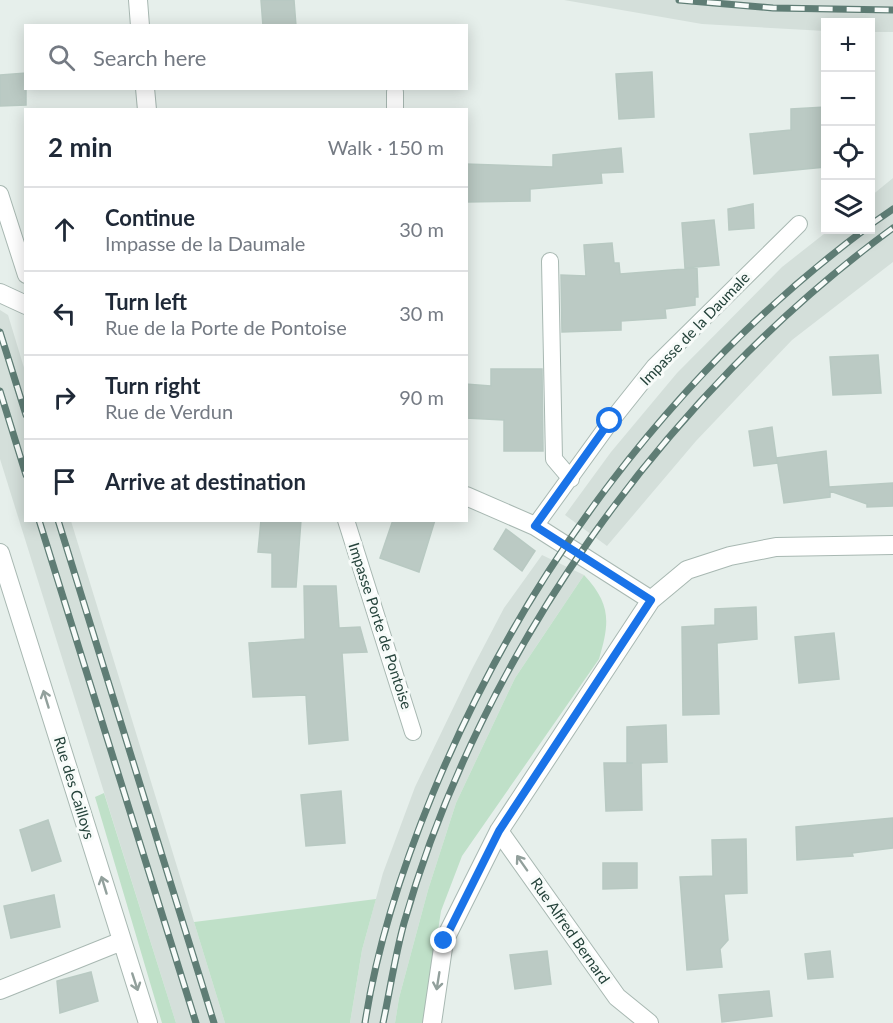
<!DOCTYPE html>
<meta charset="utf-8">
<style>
:root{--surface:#fff;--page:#f2f2f3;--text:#1f2937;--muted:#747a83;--line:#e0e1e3}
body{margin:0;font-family:Lato,sans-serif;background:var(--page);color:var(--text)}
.controls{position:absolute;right:18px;top:18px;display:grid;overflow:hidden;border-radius:0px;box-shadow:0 3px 15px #0003}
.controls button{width:54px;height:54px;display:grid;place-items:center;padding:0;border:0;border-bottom:2px solid var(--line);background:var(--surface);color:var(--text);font:30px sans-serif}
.stop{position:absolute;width:18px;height:18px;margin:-14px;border:4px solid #1a73e8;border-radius:50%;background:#fff}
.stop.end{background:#1a73e8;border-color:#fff;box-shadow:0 2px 6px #0008}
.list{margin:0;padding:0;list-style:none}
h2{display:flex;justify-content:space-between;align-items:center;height:78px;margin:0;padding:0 24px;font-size:26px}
h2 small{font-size:20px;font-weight:400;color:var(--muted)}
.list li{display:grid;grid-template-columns:39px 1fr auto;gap:18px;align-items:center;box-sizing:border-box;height:84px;padding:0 24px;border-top:2px solid var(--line)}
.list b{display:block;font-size:22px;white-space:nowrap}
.list p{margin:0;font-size:20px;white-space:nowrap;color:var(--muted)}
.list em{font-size:20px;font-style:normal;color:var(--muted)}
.icon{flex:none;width:33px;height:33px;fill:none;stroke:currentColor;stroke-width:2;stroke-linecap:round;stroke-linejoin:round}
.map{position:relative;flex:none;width:893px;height:1023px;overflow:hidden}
.search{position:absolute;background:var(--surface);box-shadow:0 3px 15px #0003;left:24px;top:24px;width:444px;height:66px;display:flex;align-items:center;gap:15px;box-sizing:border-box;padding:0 21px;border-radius:0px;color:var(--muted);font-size:22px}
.panel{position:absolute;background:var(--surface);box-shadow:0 3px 15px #0003;left:24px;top:108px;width:444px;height:414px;border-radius:0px}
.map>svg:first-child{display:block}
.built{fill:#d4dfda}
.green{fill:#bfe0c8}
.building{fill:#bbcac4;stroke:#b8c9c2;stroke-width:1.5}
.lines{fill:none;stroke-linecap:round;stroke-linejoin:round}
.lane-casing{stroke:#a8b8b2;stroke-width:18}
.street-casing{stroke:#a8b8b2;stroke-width:20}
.lane{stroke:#fff;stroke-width:16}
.street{stroke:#fff;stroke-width:18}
.rail-casing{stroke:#5f7d75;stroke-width:7}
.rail{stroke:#f7fbf9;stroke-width:4.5;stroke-dasharray:14;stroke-linecap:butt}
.oneway{stroke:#92a09c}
.route{stroke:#1a73e8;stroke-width:8}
.labels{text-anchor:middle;stroke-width:6;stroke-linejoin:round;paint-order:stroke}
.street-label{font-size:15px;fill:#24423a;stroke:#f7fbf9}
</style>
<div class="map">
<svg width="893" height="1023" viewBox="0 0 893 1023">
<rect width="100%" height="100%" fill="#e6efeb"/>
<path class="built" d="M564,0H893V32H871L870,22H826L825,31L702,24Z
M893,178V262L792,340L696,441L607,546L565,515L611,452L677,373L782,267L829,230H870L871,196Z
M0,310L8,315L25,371L26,520L71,521L225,1023H176L0,459Z
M542,555L584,575L515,678L456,803L428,890L399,998L395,1023H350L362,950L383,873L415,787L471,671L504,608Z"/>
<path class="green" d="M584,575C611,604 610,622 599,659L462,856L441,911L424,1023H395L399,998L428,890L456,803L515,678Z
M104,793L176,1023H162L95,797Z
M376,899L362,950L350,1023H225L194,922Z"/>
<path class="building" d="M261,0H294L296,26H263Z
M652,72L654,117L619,119L616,74Z
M26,73V105L0,106V75Z
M825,107V167L754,174L750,134L791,130V109Z
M621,148L623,172L601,173L602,183L530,189V201L466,202V164L553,167V155Z
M753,204L754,228L729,230L728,209Z
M714,220L719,265L685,268L682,223Z
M612,243L614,263H619L620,274L697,268L698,297H695V305L665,309L666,318L621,321V330L562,332L561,275L586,276L584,245Z
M878,355L881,393L833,395L830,357Z
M491,369H542L543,451H504V420L466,418V384L491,386Z
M772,427L777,463L754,466L749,431Z
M826,451L829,487L893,483V506L867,507V504L830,491V497L784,503L777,458Z
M261,520H301L296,587H272V553L258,552Z
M393,520H435L419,572L380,558Z
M506,529L535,551L522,571L494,549Z
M304,586H336L339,628L360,627L367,652L342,653L348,740L309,744L306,695L253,697L249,643L305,639Z
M756,607L757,639L717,643L719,714L683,715L682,627L715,625V609Z
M834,633L839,679L799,683L795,637Z
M666,725L667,762L641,763L642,810L606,811L604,763H633H627V727Z
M341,791L345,843L306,846L301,795Z
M893,818V848L852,853L853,856L797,860L796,827Z
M48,820L61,861L32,871L20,830Z
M746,839L747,893L724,894L728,940L720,949L722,967L687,970L680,877L713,876L712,840Z
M603,863H637V888L603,889Z
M54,895L60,927L11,938L4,906Z
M547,951L551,984L515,989L510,955Z
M830,951L833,977L808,979L805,954Z
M91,972L98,1001L60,1013L57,981Z
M769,991L772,1016L722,1022L719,995Z"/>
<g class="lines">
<g class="lane-casing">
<path id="lane" d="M395,92V110
M0,194L26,275
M550,261L554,459L571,479
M346,520L413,732
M535,526L611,421L654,367L799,224"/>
</g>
<g class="street-casing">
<path id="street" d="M138,0L140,26
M145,88L147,110
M0,293L26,305
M466,496L535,526L651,600
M0,553L148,1023
M499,831L617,997L649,1023
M0,990L122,941
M432,1023L444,941L499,831L651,600L687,570L730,556L776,547L893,545"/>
</g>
<use href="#lane" class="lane"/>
<use href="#street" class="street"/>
<g class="rail-casing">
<path id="rail" d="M679,0L773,8L893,10
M870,225L893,209
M0,332L26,415
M0,391L26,475
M39,520L196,1023
M58,520L214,1023
M365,1023C377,944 403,866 433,793C524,572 673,373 864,230
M383,1023C390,990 395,956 404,923C481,652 666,394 893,228"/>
</g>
<use href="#rail" class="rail"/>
</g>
<defs><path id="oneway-shaft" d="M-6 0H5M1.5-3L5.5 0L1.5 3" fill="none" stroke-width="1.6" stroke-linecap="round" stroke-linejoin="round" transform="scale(1.5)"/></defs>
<g class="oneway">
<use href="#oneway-shaft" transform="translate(46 699) rotate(-107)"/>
<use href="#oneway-shaft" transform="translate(522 863) rotate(-125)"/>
<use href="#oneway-shaft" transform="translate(104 885) rotate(-107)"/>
<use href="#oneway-shaft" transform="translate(438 981) rotate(99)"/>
<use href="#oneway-shaft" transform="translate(135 982) rotate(72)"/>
</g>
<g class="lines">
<path class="route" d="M444,941L499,831L651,600L535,526L610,421"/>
</g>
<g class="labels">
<g class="street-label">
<text transform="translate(695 329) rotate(-46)" y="5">Impasse de la Daumale</text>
<text transform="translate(380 626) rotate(72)" y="5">Impasse Porte de Pontoise</text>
<text transform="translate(74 788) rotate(73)" y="5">Rue des Cailloys</text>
<text transform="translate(570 931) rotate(55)" y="5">Rue Alfred Bernard</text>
</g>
</g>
</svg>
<div class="controls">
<button>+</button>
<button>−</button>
<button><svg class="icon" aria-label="locate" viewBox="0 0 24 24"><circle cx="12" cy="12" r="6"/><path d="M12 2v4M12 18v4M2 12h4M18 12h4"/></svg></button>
<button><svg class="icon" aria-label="layers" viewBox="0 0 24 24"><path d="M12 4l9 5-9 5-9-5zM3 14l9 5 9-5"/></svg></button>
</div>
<div class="stop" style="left:610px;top:421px"></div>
<div class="stop end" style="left:444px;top:941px"></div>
<div class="search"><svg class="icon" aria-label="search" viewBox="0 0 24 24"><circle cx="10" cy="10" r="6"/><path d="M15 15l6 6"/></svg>Search here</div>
<section class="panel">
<h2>2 min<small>Walk · 150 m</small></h2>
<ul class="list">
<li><svg class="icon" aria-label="ahead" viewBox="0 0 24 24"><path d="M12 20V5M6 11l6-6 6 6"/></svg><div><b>Continue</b><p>Impasse de la Daumale</p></div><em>30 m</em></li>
<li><svg class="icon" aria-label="left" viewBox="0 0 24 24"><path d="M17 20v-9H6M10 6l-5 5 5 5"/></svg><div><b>Turn left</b><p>Rue de la Porte de Pontoise</p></div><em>30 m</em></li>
<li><svg class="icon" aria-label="right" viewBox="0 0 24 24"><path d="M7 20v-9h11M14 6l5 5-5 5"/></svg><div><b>Turn right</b><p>Rue de Verdun</p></div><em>90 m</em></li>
<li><svg class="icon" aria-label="arrive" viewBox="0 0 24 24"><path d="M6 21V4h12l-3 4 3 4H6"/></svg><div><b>Arrive at destination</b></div></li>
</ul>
</section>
</div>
